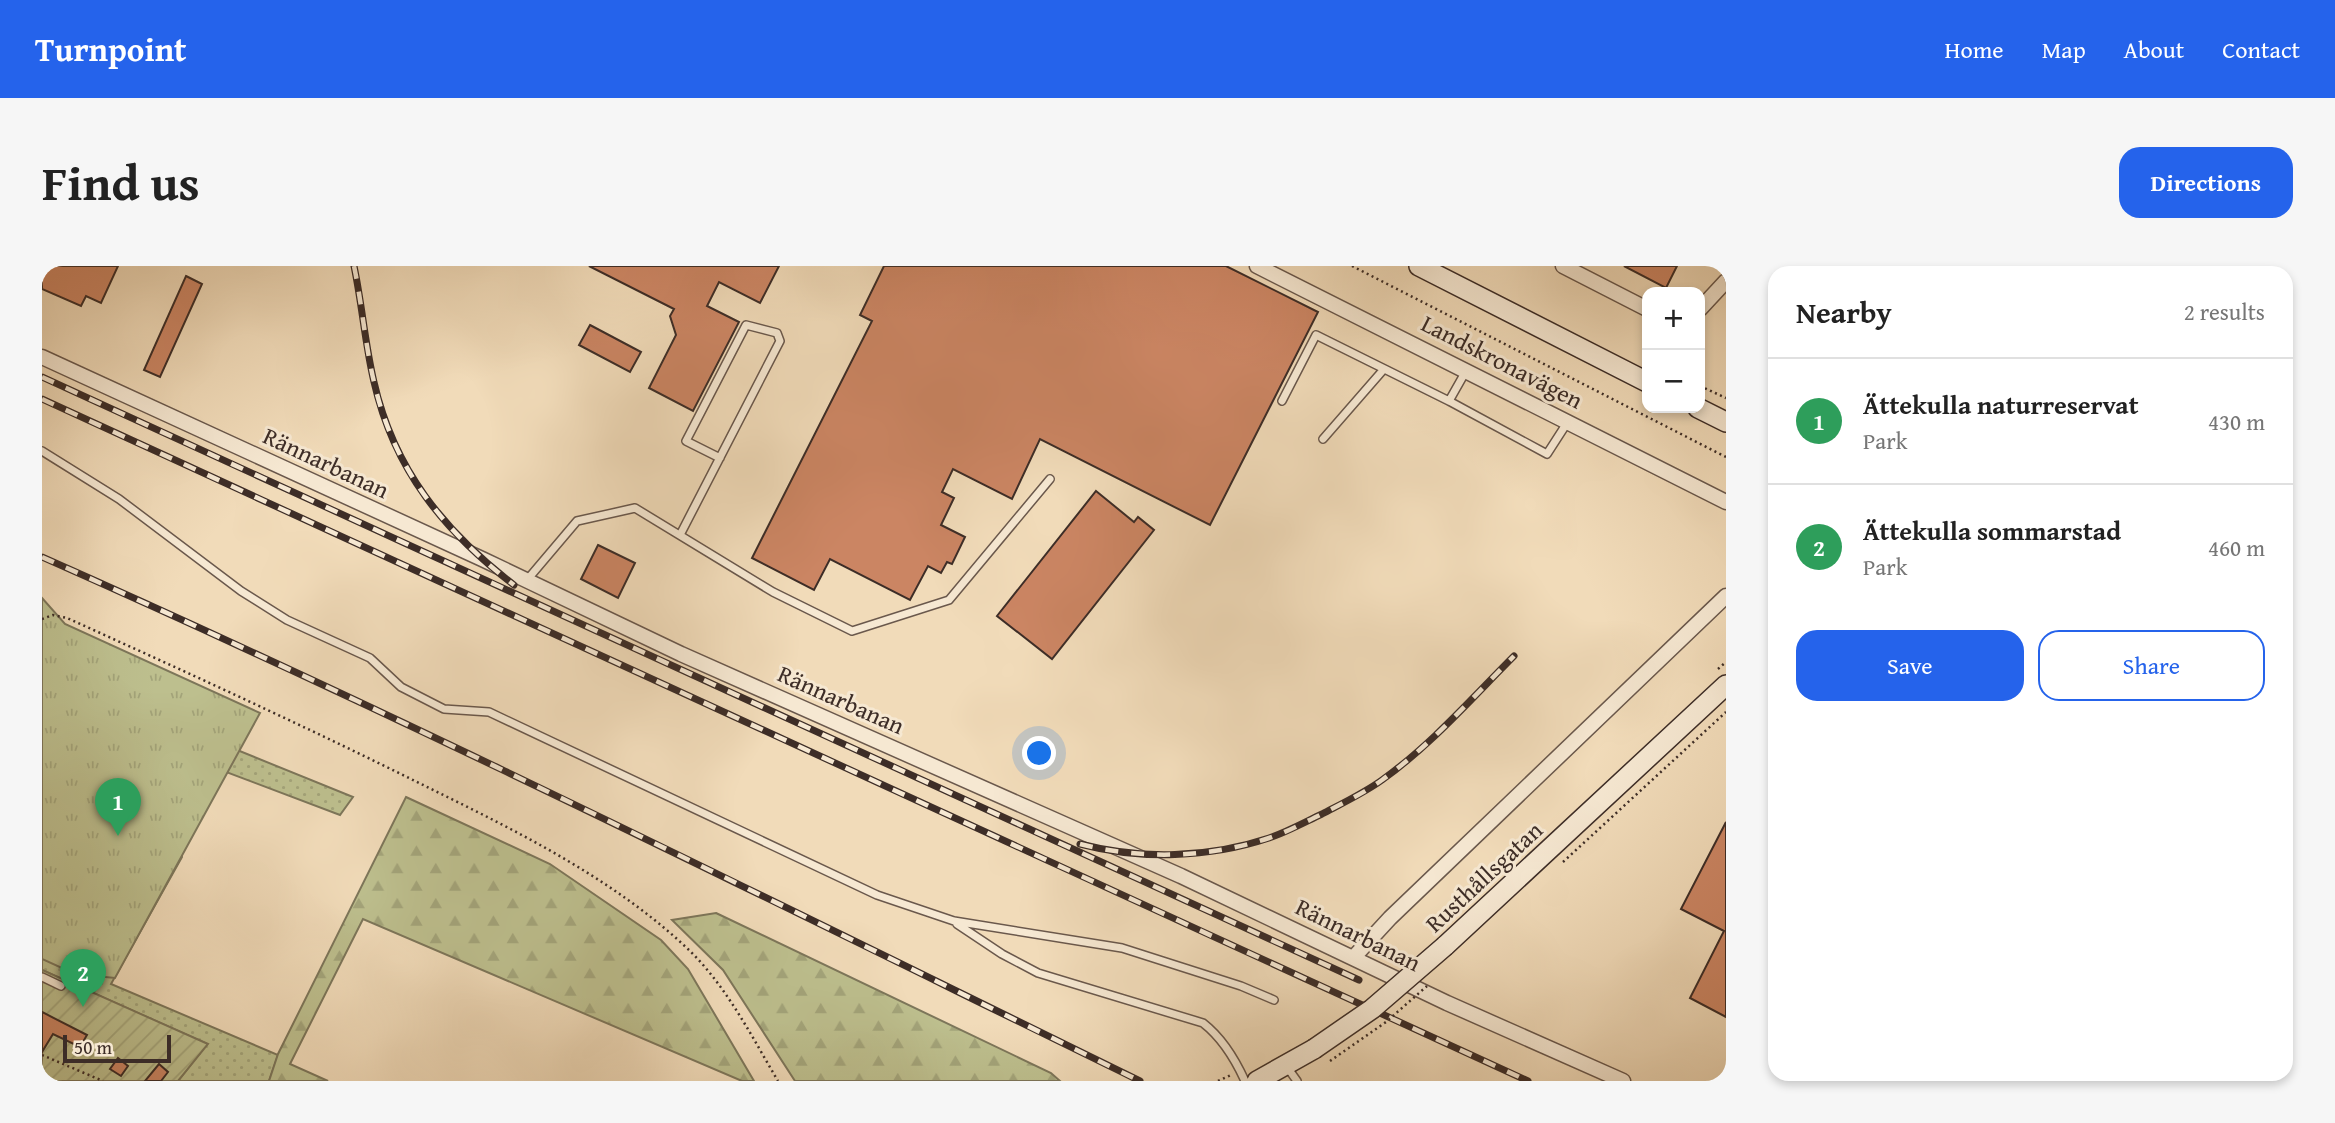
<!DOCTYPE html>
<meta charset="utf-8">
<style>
:root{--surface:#fff;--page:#f6f6f6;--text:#222;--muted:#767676;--line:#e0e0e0;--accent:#2563eb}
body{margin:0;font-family:"Gentium Book Plus",serif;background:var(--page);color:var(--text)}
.controls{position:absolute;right:21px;top:21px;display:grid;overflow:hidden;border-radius:14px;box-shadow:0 4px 10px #0003}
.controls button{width:63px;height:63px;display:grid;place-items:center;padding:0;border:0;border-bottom:2px solid var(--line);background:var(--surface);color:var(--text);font:35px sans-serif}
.scale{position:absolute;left:21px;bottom:18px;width:108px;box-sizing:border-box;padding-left:7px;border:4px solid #3d2d27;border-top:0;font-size:19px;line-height:24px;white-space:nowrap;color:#3d2d27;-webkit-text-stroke:5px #f6e8d2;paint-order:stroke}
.you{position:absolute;left:998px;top:488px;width:24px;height:24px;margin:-18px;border:5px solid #fff;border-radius:50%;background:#1a73e8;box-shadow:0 0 0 10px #1a73e833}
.badge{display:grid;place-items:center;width:46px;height:46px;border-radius:50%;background:var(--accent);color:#fff;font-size:23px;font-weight:700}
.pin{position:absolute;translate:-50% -58px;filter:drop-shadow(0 2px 4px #0008)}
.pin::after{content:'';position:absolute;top:37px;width:24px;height:21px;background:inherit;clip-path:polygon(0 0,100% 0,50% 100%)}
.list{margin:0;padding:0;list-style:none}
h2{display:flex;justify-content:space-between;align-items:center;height:91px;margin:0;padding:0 28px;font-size:30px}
h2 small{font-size:23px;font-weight:400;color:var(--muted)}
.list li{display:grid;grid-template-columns:46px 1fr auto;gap:21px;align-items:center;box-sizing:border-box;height:126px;padding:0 28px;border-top:2px solid var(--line)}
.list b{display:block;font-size:26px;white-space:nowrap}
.list p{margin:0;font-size:23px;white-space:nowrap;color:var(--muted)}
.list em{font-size:23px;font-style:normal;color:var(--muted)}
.actions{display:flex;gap:14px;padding:21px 28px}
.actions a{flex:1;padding:16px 0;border:2px solid var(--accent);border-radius:21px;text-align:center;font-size:24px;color:var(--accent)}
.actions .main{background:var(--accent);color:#fff}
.map{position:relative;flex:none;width:1684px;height:815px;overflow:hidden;border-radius:21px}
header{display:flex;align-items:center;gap:42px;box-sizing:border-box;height:98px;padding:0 35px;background:var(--accent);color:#fff}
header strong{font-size:33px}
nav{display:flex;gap:38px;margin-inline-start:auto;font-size:24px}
.intro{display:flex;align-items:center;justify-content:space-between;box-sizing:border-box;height:168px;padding:0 42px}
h1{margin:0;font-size:49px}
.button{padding:18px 32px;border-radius:21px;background:var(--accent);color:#fff;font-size:24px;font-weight:700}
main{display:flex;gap:42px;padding:0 42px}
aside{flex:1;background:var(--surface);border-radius:21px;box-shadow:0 4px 10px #0003}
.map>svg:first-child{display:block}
.grass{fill:url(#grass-dots);stroke:#7d765a;stroke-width:2}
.forest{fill:url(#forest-firs);stroke:#7d765a;stroke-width:2}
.park{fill:url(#park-tufts);stroke:#7d765a;stroke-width:2}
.garden{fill:url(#garden-furrows);stroke:#7d765a;stroke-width:2}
.building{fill:#cb8563;stroke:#3d2d27;stroke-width:2}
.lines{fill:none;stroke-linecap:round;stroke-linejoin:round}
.lane-casing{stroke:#6a584c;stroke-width:10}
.street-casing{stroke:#6a584c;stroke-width:17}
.secondary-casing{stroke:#3d2d27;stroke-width:22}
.path{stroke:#3d2d27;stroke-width:2.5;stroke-dasharray:2 3.5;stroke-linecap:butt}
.lane{stroke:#f6e8d2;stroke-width:7}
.street{stroke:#f6e8d2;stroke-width:14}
.secondary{stroke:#f6e8d2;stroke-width:19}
.rail-casing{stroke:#3d2d27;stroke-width:7}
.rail{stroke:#f6e8d2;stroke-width:4.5;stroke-dasharray:13;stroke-linecap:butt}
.secondary-bridge-casing{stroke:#3d2d27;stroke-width:22;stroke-linecap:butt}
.path-bridge{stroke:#3d2d27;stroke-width:2.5;stroke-dasharray:2 3.5;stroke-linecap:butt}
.secondary-bridge{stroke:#f6e8d2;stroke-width:19}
.labels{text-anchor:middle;stroke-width:6;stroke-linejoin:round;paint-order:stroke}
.street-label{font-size:24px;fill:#3d2d27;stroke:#f6e8d2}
</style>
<header>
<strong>Turnpoint</strong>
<nav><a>Home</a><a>Map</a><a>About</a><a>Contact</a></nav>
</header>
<div class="intro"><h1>Find us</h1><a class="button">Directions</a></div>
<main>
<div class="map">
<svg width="1684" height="815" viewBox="0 0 1684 815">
<defs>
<pattern id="grass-dots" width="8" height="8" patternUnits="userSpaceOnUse" patternTransform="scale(1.75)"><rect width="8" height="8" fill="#bdbf8e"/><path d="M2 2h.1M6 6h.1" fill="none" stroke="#a3a47a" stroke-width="1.8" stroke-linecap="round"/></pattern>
<pattern id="forest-firs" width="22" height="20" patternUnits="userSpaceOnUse" patternTransform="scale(1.75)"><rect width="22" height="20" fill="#bdbf8e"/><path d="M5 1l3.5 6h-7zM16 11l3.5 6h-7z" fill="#a3a47a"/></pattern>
<pattern id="park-tufts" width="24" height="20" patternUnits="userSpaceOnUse" patternTransform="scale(1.75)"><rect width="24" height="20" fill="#bdbf8e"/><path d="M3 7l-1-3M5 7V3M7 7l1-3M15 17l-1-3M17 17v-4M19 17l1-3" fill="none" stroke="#a3a47a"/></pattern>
<pattern id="garden-furrows" width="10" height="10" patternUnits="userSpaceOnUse" patternTransform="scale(1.75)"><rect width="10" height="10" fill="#bdbf8e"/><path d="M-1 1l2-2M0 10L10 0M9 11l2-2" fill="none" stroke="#a3a47a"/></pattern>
</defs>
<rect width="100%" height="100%" fill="#f1dbb9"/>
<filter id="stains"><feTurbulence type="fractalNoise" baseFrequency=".00286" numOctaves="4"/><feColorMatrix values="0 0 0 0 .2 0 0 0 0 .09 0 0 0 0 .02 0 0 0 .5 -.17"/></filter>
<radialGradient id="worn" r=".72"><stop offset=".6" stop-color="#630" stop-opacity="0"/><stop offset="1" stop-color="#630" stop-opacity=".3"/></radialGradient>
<path class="grass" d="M0,405L311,531L298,549L81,467L140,591L69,718L236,789L227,815H136L165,778L0,704Z"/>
<path class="forest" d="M364,531L508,598L619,674L646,703L712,815H700L321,653L248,798L286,815H227L236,788Z
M674,647L1009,807L1018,815H753L681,704L630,654Z"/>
<path class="park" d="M0,332L23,358L218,447L73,712L33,708L0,693Z"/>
<path class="garden" d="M0,704L166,778L136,815H0Z"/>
<path class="building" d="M0,0H76L59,37L44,30L39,40L0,23Z
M547,0H737L718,37L677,16L665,40L697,56L651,145L607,122L634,69L628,50L632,43Z
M842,0H1184L1276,46L1168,259L998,173L970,233L911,203L900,226L912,232L899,259L923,271L910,298L905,296L899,307L886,300L868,334L788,293L772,324L710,292L830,55L818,49Z
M1582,0H1635L1624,22Z
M144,10L160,18L118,111L102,104Z
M548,59L599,86L588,106L537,79Z
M1054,225L1092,256L1096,251L1112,264L1010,393L955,350Z
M556,279L593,297L576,332L539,313Z
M1684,556V751L1648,732L1682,665L1639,643Z
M0,746L45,769L38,781L11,768L0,786Z
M76,792L86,800L79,810L68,803Z
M117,798L126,806L119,815H103Z"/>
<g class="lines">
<g class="lane-casing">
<path id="lane" d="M1240,135L1274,69L1407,135L1424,105
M1407,135L1505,188L1525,157
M1281,173L1342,103
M0,185L77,233L199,325L245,354L328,392L359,421L402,443L447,446L835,629L912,655L1080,682L1199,720L1232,734
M638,269L738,75L735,67L704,59L644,175L678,192
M485,314L535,255L593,242L731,326L810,365L907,334L1008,213
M915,658L960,688L996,707L1161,757C1179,771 1193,793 1203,815
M0,711L19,720
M1245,801L1255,815"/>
</g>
<g class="street-casing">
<path id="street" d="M1215,0L1684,236
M1521,0L1605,43
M1658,43L1684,15
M0,91L440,293L639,388L1139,610L1405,737L1581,815
M1312,691L1348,652L1684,330"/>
</g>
<g class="secondary-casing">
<path id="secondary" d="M1377,0L1605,116
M1656,142L1684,156
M1403,680L1684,419
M1215,815L1272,783"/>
</g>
<path class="path" d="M1310,0L1684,191
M1658,120L1684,132
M0,353L11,349L25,352C140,404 256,457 369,513C466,561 568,609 647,684C685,721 710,771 736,815
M1676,403L1684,396
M1521,596L1684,446
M0,789L61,815
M1176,815L1189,809"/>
<use href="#lane" class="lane"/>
<use href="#street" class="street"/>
<use href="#secondary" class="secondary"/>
<g class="rail-casing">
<path id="rail" d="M312,0C320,38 323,78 332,116C352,204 402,265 472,319
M0,111L1317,714
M0,133L1486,815
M0,291C371,455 734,637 1098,815
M1038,578C1099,594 1167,592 1227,572C1245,566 1263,556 1280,548C1301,537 1322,527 1340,514C1389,479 1430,432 1472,390"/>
</g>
<use href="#rail" class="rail"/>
<g class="secondary-bridge-casing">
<path id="secondary-bridge" d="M1272,783L1330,743L1403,680"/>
</g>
<path class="path-bridge" d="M1288,795L1344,756L1385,720"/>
<use href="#secondary-bridge" class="secondary-bridge"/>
</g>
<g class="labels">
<g class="street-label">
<text transform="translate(1460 96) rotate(27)" y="8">Landskronavägen</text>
<text transform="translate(284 197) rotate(25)" y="8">Rännarbanan</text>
<text transform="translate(799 434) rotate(24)" y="8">Rännarbanan</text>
<text transform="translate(1442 611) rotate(-43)" y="8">Rusthållsgatan</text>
<text transform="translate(1316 669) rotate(26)" y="8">Rännarbanan</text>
</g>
</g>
<rect width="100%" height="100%" filter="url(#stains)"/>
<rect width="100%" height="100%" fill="url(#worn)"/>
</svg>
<div class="controls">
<button>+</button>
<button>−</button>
</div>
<div class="scale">50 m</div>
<div class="you"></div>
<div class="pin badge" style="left:76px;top:570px;background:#2e9e5b">1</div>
<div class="pin badge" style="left:41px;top:741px;background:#2e9e5b">2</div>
</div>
<aside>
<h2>Nearby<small>2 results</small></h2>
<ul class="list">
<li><span class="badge" style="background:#2e9e5b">1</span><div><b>Ättekulla naturreservat</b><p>Park</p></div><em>430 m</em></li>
<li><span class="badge" style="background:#2e9e5b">2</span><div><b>Ättekulla sommarstad</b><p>Park</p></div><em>460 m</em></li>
</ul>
<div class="actions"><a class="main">Save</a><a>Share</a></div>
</aside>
</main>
